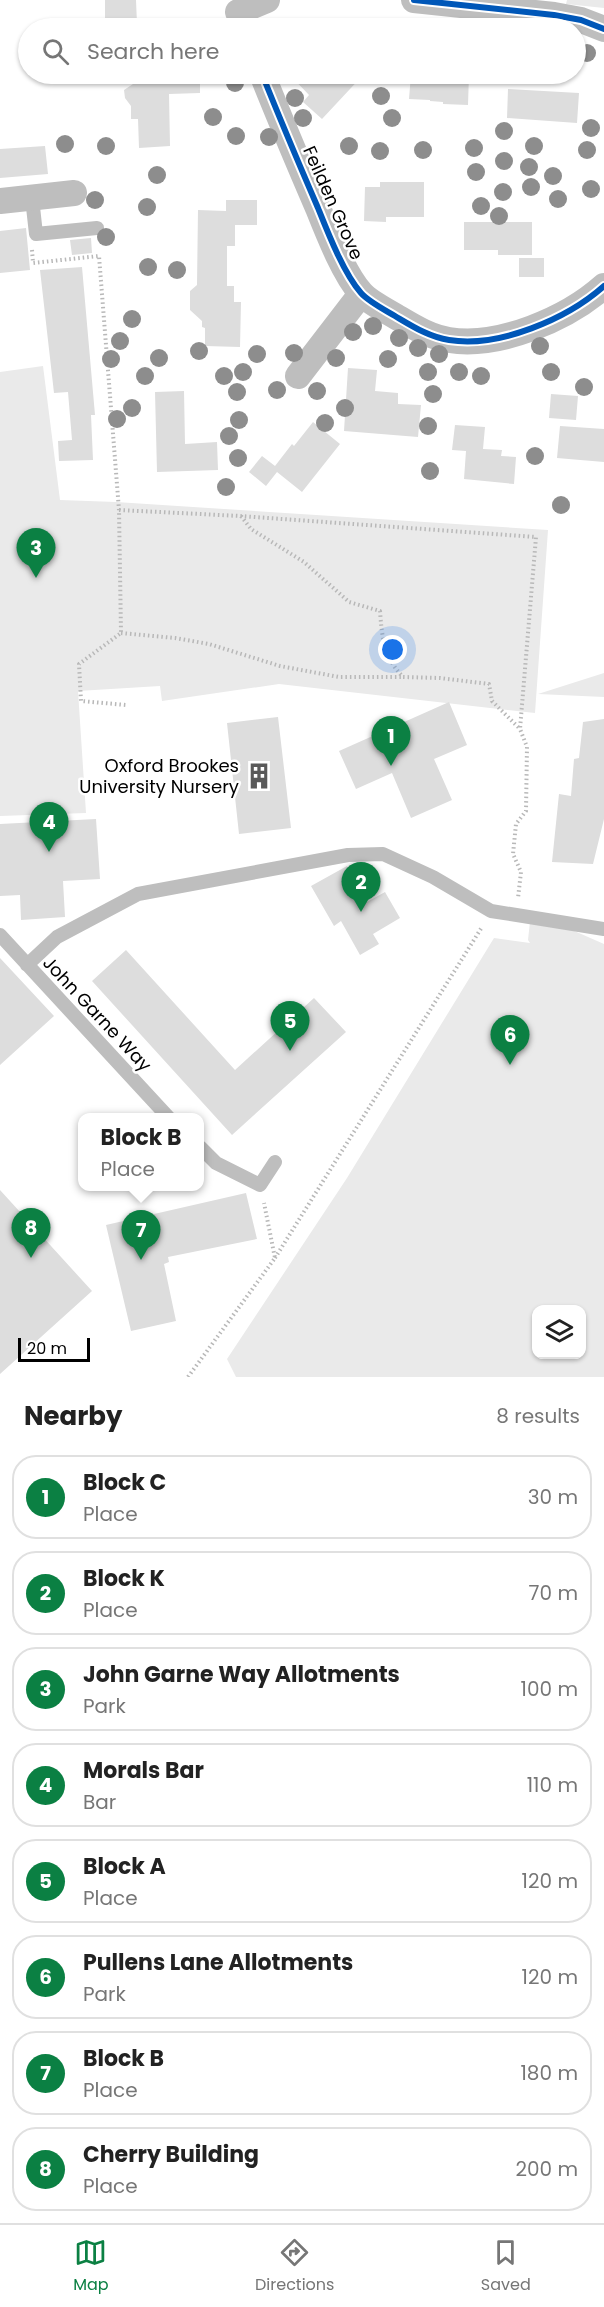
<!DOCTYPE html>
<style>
:root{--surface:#fff;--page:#f2f2f2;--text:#222;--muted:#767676;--line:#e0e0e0;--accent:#0b8043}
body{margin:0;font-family:Poppins,sans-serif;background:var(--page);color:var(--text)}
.controls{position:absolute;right:18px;bottom:18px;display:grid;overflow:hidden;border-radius:12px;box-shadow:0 2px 4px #0004}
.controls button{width:54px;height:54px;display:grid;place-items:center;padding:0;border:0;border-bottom:2px solid var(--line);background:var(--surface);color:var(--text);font:30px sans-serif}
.scale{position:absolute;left:18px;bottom:15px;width:72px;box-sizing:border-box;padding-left:6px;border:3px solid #000;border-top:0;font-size:16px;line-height:21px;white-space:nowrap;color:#000;-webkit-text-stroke:4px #fff;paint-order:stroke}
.you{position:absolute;left:393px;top:650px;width:21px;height:21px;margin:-15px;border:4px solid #fff;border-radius:50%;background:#1a73e8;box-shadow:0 0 0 9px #1a73e833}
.badge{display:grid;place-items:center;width:39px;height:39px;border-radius:50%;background:var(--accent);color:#fff;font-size:20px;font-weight:700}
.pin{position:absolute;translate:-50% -50px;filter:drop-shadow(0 2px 3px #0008)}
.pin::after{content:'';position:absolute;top:32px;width:21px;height:18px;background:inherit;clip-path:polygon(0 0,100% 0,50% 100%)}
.popup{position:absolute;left:78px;top:1113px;width:126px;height:78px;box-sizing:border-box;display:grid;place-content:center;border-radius:12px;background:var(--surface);filter:drop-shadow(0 2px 4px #0005);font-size:20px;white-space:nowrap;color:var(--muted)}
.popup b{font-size:22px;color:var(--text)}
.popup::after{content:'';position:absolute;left:50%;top:100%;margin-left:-12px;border:12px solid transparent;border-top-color:var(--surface)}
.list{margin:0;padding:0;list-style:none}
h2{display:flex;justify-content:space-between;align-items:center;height:78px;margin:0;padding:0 24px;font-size:26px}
h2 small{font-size:20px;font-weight:400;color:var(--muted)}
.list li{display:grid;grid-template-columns:39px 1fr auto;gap:18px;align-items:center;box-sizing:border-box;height:84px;margin:0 12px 12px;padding:0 12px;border:2px solid var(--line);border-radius:24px}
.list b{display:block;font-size:22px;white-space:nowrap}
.list p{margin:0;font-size:20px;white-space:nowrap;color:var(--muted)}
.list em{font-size:20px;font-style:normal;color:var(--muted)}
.icon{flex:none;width:33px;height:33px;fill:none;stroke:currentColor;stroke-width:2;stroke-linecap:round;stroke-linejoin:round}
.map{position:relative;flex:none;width:604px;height:1377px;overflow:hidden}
.search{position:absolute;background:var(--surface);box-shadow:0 2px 4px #0004;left:18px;right:18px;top:18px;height:66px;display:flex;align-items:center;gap:15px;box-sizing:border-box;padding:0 21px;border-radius:33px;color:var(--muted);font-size:22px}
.sheet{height:846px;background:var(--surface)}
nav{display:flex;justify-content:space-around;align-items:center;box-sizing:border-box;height:84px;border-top:2px solid var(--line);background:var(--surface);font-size:16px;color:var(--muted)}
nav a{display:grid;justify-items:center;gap:3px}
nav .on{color:var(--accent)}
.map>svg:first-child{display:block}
.green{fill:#eaeaea;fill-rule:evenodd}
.building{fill:#ddd}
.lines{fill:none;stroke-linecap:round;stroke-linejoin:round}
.path{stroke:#b8b8b8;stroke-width:4;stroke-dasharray:1.5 3;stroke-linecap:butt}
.lane{stroke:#bebebe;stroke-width:14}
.street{stroke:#bebebe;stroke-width:26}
.cycleway-casing{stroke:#fff;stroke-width:10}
.cycleway{stroke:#0057b8;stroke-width:6}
.tree{fill:#8d8d8d}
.labels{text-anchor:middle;stroke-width:5;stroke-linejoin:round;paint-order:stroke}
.street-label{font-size:18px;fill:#000;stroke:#fff}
.poi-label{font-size:18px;fill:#000;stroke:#fff;text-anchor:end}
</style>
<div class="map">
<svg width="604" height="1377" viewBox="0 0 604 1377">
<rect width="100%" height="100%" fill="#fff"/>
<path class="green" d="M567,0H604V8L566,4Z
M43,366L60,500L116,502L548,530L535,713L279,684L162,701L160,686L78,691L86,813L0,816V372Z
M604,673V697L538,694Z
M531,912L604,944V1377H236L227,1359L347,1178L494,938L530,943L528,940ZM536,1310H582V1354H536Z"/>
<path class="building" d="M105,0H136L137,24L105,25Z
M164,74H200V93L169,94L170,146L139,148L138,119H131V106L125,98L124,90L142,78L164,77Z
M289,74H364L322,119L303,102L309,95Z
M411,74H469L468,105L443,104V102L430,101V100L409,99Z
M508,89L579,93L577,123L507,118Z
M45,146L48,174L0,178V149Z
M380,182H424V217H386V222L364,221L365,187H380Z
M226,200H257V225H235V246H227V286H234V302H241L240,347L205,346V328L202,327V321L190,310V291L197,285L198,210L226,211Z
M464,222H532V255H498V250H464Z
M26,228L30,270L0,273V231Z
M91,238L92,253L72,255L70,240Z
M519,258H544V277H519Z
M82,267L95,415H91L93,460L59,461L58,441L72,440L68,392L54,393L40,270Z
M348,368L377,370L375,391L398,393V404L421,405L418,437L344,431Z
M184,391L185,444L217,442L218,470L157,472L155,392Z
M551,394L578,396L576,420L549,418Z
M313,422L340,444L302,492L277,472L266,486L249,472L262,456L275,466L292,444L294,446Z
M455,425L485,427L483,449L502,450L501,456L516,457L514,484L464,479L466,451L452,450Z
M560,426L604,429V462L557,458Z
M449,702L467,745L434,759L452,800L411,818L392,773L356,789L339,751Z
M278,717L291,828L239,834L227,723Z
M604,719V819L593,864L552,862L559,794L571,796L574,759L579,758L583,722Z
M96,819L100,879L63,881L65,917L21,920L20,895L0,896V824Z
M347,866L367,902L385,892L400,918L373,934L379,944L360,955L341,921L334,926L311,886Z
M126,950L235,1070L314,998L346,1032L232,1135L92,981Z
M0,958L54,1016L0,1065Z
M0,1190L92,1291L0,1374Z
M246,1193L257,1239L168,1257L169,1262L164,1264L176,1321L131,1331L106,1225Z"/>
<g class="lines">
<path class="path" d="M32,250L33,263L99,256L119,510L121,633L79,664L81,701L126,705
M119,510L240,516L536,537L520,729L527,747L526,811L516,824L513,854L521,872L518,898
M241,516L251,529L304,562L349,602L380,611C382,638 384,657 403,677L440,678L489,684L492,701L520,729
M121,633L175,638L209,644L280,666L339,677H403
M275,1258L482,927
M188,1377L275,1258L264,1203"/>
<path class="lane" d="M32,198L36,234L97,228
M0,935L169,1118
M27,965L57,937L138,894L348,855L383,854L433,877L491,911L604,929
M200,1147L216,1163L260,1185L275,1162"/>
<path class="street" d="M414,0L554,15L581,20L604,29
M238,12L267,0
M262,74C280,119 299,164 318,208C328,233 344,274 361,293C369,302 385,310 395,316C412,326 429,337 449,340C499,348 567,319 604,286
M0,201L74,193
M298,376L361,294"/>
<g class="cycleway-casing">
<path id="cycleway" d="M414,0L554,15L581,20L604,29
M262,74C280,119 299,164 318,208C328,233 344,274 361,293C369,302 385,310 395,316C412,326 429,337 449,340C499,348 567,319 604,286"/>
</g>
<use href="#cycleway" class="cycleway"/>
</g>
<g class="tree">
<circle cx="587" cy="53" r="9"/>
<circle cx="235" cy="83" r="9"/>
<circle cx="381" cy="96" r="9"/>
<circle cx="295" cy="98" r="9"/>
<circle cx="213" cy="117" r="9"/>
<circle cx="303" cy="118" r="9"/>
<circle cx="392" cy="118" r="9"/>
<circle cx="591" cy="128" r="9"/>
<circle cx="504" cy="131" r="9"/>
<circle cx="236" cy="136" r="9"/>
<circle cx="269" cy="137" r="9"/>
<circle cx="65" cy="144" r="9"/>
<circle cx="106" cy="146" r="9"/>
<circle cx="349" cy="146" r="9"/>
<circle cx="534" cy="146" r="9"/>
<circle cx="474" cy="148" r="9"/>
<circle cx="423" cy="150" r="9"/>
<circle cx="587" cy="150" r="9"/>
<circle cx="380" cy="151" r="9"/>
<circle cx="504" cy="161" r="9"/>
<circle cx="529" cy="167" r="9"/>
<circle cx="476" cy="172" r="9"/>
<circle cx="157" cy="175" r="9"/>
<circle cx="553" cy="176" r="9"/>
<circle cx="531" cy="187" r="9"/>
<circle cx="591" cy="189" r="9"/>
<circle cx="503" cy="192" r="9"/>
<circle cx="558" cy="199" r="9"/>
<circle cx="95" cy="200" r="9"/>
<circle cx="481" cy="206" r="9"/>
<circle cx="147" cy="207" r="9"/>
<circle cx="499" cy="216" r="9"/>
<circle cx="106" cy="237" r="9"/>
<circle cx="148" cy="267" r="9"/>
<circle cx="177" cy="270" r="9"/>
<circle cx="132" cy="319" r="9"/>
<circle cx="373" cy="326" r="9"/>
<circle cx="353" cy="332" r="9"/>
<circle cx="399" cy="338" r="9"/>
<circle cx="120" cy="341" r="9"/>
<circle cx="540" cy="346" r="9"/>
<circle cx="418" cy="348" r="9"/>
<circle cx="199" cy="351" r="9"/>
<circle cx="294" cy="353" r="9"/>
<circle cx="257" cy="354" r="9"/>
<circle cx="439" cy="354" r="9"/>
<circle cx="159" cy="358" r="9"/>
<circle cx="336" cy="358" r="9"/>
<circle cx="111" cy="359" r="9"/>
<circle cx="388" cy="359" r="9"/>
<circle cx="243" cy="372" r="9"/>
<circle cx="428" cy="372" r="9"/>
<circle cx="459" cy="372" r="9"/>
<circle cx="551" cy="372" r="9"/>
<circle cx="145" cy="376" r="9"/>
<circle cx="224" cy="376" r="9"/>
<circle cx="481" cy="376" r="9"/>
<circle cx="584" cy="387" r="9"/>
<circle cx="277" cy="390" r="9"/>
<circle cx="317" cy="391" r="9"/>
<circle cx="237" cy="392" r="9"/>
<circle cx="433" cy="394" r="9"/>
<circle cx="132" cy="408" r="9"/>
<circle cx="345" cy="408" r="9"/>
<circle cx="117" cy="419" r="9"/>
<circle cx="239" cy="420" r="9"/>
<circle cx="325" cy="423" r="9"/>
<circle cx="428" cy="426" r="9"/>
<circle cx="229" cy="436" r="9"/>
<circle cx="535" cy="456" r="9"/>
<circle cx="238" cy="458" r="9"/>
<circle cx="430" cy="471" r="9"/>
<circle cx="226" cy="487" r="9"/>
<circle cx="561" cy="505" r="9"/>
</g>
<defs>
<g id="building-bare" transform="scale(2.07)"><path d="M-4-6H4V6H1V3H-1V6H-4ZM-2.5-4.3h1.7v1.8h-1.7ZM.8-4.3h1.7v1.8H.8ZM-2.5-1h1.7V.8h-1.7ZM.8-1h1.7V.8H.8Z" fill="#595959" stroke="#fff" stroke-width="2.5" paint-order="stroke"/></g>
</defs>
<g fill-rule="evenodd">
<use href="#building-bare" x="259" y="776"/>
</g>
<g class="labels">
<g class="street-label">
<text transform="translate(333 203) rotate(66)" y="6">Feilden Grove</text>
<text transform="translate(97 1014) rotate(47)" y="6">John Garne Way</text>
</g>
<g class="poi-label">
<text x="239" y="772">Oxford Brookes<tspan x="239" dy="21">University Nursery</tspan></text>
</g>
</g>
</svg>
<div class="controls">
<button><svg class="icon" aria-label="layers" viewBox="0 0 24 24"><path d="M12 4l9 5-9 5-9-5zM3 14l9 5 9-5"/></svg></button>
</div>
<div class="scale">20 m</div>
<div class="you"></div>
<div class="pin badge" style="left:391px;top:766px">1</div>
<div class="pin badge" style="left:361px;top:912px">2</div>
<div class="pin badge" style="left:36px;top:578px">3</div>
<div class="pin badge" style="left:49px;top:852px">4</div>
<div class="pin badge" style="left:290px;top:1051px">5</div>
<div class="pin badge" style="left:510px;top:1065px">6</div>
<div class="pin badge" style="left:141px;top:1260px">7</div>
<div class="popup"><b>Block B</b>Place</div>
<div class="pin badge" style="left:31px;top:1258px">8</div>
<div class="search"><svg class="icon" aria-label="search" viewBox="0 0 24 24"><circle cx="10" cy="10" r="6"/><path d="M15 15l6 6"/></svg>Search here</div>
</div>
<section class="sheet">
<h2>Nearby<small>8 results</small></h2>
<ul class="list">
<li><span class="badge">1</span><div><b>Block C</b><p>Place</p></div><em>30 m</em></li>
<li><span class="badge">2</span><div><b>Block K</b><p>Place</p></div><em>70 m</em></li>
<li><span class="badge">3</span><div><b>John Garne Way Allotments</b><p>Park</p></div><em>100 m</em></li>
<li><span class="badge">4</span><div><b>Morals Bar</b><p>Bar</p></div><em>110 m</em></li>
<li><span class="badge">5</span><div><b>Block A</b><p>Place</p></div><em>120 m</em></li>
<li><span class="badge">6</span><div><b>Pullens Lane Allotments</b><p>Park</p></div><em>120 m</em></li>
<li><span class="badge">7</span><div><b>Block B</b><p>Place</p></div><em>180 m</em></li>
<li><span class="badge">8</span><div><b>Cherry Building</b><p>Place</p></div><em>200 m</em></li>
</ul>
</section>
<nav>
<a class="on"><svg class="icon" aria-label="map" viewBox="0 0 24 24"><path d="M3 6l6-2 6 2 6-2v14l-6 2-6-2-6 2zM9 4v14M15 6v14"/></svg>Map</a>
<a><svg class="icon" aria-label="directions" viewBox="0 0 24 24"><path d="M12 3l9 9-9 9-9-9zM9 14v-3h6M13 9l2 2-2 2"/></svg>Directions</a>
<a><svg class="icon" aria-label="saved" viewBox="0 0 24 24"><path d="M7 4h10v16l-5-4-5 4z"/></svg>Saved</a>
</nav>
